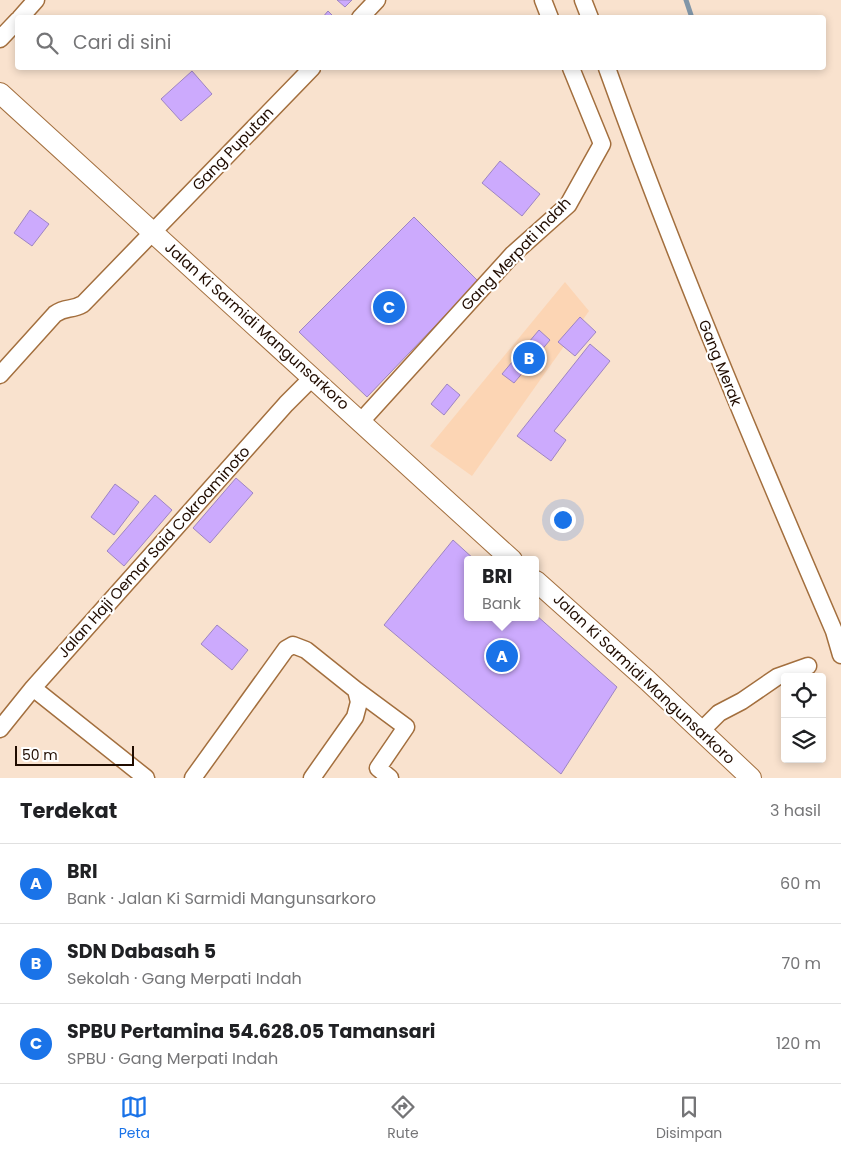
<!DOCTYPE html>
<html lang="id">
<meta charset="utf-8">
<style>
:root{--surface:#fff;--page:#f6f6f6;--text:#202124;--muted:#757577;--line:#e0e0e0;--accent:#1a73e8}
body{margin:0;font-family:Poppins,sans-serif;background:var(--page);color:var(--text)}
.controls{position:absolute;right:15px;bottom:15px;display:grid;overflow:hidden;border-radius:5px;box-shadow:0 2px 8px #0003}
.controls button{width:45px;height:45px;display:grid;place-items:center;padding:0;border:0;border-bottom:1px solid var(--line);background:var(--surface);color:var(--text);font:25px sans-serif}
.scale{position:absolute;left:15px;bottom:12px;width:119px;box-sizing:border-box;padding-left:5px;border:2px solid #200c00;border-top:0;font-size:14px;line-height:18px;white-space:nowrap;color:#200c00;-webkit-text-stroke:4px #fff;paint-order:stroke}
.you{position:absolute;left:562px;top:519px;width:18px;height:18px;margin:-12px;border:4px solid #fff;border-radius:50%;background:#1a73e8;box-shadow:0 0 0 8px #1a73e833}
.badge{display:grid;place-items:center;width:32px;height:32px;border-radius:50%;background:var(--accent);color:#fff;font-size:16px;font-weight:700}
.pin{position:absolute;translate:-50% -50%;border:2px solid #fff;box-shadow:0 1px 5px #0006}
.popup{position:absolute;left:464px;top:556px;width:75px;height:65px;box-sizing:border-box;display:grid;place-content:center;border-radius:5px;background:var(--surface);filter:drop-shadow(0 1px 4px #0005);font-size:16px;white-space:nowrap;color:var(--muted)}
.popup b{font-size:19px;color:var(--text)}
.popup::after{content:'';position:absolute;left:50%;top:100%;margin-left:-10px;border:10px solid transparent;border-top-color:var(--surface)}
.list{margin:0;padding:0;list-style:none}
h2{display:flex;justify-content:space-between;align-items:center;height:65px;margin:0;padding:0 20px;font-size:21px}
h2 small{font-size:16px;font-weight:400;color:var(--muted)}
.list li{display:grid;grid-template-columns:32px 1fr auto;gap:15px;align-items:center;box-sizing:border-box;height:80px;padding:0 20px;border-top:1px solid var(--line)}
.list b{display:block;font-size:19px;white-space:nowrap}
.list p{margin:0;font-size:16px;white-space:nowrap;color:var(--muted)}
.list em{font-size:16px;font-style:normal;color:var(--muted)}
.icon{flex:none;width:28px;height:28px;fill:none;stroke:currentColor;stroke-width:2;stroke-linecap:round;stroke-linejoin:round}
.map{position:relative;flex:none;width:841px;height:778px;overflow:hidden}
.search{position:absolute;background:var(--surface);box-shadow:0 2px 8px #0003;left:15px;right:15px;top:15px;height:55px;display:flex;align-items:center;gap:12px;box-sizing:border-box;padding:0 18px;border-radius:5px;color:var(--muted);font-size:19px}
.sheet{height:305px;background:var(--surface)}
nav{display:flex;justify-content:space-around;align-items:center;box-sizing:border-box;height:70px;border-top:1px solid var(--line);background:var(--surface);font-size:14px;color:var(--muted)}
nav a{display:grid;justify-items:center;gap:2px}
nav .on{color:var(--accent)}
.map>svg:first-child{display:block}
.built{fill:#fcd5b4}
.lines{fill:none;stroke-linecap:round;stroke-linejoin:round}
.stream{stroke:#8196a8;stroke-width:5}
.building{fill:#ccaafd;stroke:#9e85c2}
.minor-casing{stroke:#a36f3e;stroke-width:19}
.major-casing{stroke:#a36f3e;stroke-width:22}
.minor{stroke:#fff;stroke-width:16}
.major{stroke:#fff;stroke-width:20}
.labels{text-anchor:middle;stroke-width:4.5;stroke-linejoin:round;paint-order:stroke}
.street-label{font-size:15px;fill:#200c00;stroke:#fff}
</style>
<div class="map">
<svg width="841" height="778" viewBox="0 0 841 778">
<rect width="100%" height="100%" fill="#f9e2ce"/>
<path class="built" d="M565,282L589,311L472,476L430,446Z"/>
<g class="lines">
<path class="stream" d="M686,0L692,18"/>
</g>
<path class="building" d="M337,0H352L345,7Z
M328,11L335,18H322Z
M192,71L212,94L181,121L161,99Z
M500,161L540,194L522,216L482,183Z
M30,210L49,224L32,246L14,233Z
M414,217L478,281L367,397L299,332Z
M580,317L596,332L575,356L558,342Z
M539,330L550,340L514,383L502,374Z
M590,344L610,361L554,431L566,440L551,461L517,436Z
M447,384L460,395L444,415L431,404Z
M236,478L253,493L210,543L193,528Z
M115,484L139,502L114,535L91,517Z
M155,495L172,510L124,566L107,551Z
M453,540L475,560H468V617H536V615L617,687L561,774L384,625Z
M217,625L248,650L232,670L201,644Z"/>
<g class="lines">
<g class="minor-casing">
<path id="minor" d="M543,0L550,18
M583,0L590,18
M20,18L36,0
M360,18L377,0
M0,39L18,20
M607,68C675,258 754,445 834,631L841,655
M0,375L55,314C66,306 71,311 83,304L312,68
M364,418L513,254L568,205L602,144L571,68
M33,688L146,778
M356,690L406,727L378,768L390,778
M0,729L33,688L286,404L311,379
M701,731L719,713L742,701L777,677L808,666
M193,778L286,649L293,645L306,650L356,690L359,702L355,717L312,778"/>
</g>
<g class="major-casing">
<path id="major" d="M0,93C172,248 341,405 512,560
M536,581L647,680L751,778"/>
</g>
<use href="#minor" class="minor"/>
<use href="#major" class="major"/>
</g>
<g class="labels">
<g class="street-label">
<text transform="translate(233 149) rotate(-46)" y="5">Gang Puputan</text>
<text transform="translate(516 254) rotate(-46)" y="5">Gang Merpati Indah</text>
<text transform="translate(257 326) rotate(42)" y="5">Jalan Ki Sarmidi Mangunsarkoro</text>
<text transform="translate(720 363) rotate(68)" y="5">Gang Merak</text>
<text transform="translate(154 552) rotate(-48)" y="5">Jalan Haji Oemar Said Cokroaminoto</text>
<text transform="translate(644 679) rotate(43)" y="5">Jalan Ki Sarmidi Mangunsarkoro</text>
</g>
</g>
</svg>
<div class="controls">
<button><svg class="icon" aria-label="locate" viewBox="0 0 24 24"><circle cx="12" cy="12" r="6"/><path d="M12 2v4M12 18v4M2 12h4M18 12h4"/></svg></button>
<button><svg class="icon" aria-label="layers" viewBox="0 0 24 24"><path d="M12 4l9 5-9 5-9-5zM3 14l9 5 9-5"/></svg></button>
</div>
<div class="scale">50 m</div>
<div class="you"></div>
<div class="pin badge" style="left:502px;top:656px">A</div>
<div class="popup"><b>BRI</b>Bank</div>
<div class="pin badge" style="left:529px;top:358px">B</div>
<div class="pin badge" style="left:389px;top:307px">C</div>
<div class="search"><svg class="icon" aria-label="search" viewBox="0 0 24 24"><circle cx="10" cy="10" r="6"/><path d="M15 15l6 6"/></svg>Cari di sini</div>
</div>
<section class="sheet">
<h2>Terdekat<small>3 hasil</small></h2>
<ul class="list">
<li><span class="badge">A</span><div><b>BRI</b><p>Bank · Jalan Ki Sarmidi Mangunsarkoro</p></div><em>60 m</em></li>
<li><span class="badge">B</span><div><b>SDN Dabasah 5</b><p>Sekolah · Gang Merpati Indah</p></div><em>70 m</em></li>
<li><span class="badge">C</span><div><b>SPBU Pertamina 54.628.05 Tamansari</b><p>SPBU · Gang Merpati Indah</p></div><em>120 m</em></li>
</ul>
</section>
<nav>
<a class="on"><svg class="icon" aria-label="map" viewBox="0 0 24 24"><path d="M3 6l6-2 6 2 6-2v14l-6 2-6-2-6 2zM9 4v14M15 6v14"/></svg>Peta</a>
<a><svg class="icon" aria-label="directions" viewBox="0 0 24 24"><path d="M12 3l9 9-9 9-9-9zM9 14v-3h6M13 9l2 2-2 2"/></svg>Rute</a>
<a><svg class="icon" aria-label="saved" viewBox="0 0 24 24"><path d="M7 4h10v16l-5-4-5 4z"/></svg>Disimpan</a>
</nav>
